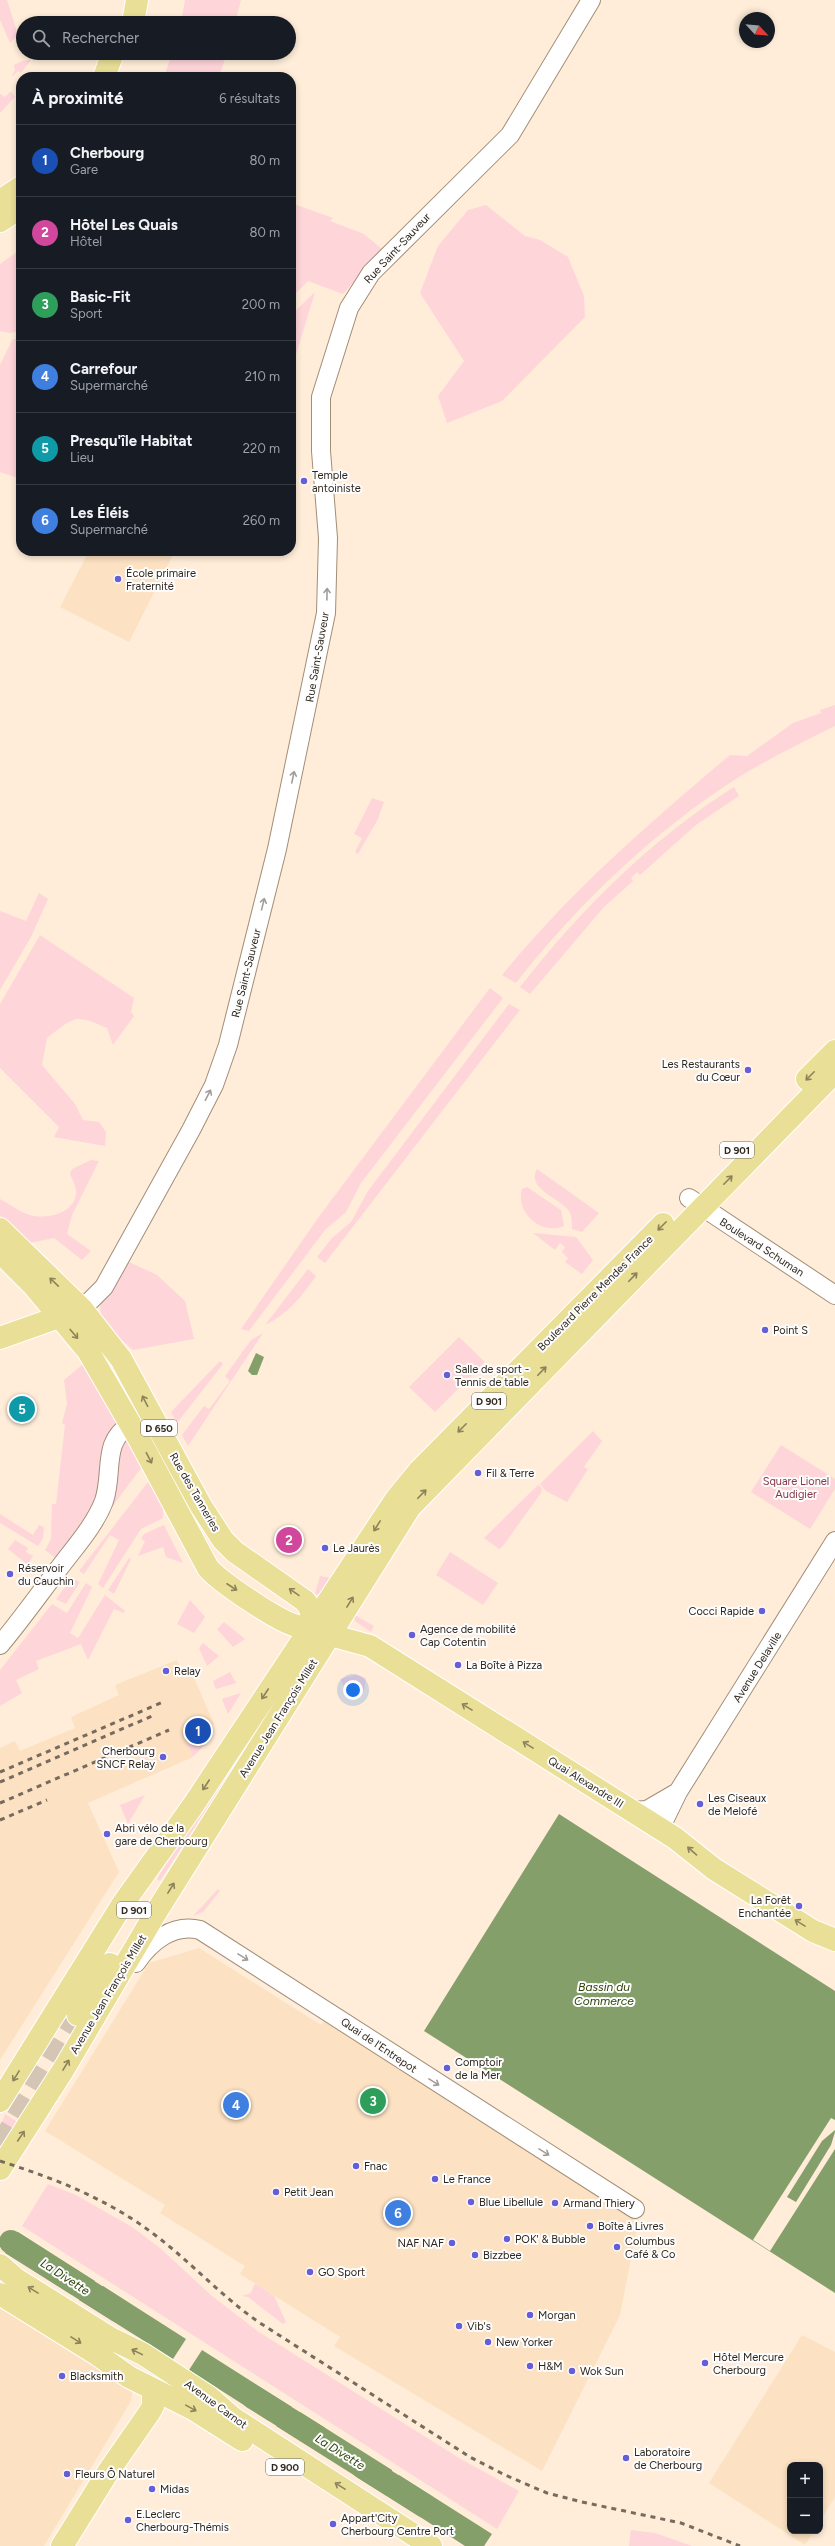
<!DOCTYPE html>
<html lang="fr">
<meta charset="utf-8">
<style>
:root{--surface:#171b24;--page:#20242c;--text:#f1f3f6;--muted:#9ea1a6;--line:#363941;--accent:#0f766e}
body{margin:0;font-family:Figtree,sans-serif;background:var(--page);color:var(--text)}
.controls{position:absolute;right:12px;bottom:12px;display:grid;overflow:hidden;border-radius:8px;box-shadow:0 2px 6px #0003}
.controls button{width:36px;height:36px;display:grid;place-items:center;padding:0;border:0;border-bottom:1px solid var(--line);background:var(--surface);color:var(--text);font:20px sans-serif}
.compass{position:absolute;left:739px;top:12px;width:36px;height:36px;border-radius:50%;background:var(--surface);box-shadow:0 2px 6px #0003;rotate:116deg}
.you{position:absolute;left:353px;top:1690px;width:14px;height:14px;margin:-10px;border:3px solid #fff;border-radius:50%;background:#1a73e8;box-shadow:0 0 0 6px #1a73e833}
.badge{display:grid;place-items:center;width:26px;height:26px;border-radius:50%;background:var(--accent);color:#fff;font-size:13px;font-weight:700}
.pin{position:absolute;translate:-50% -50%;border:2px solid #fff;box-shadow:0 1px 4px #0006}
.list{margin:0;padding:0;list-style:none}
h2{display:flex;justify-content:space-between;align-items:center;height:52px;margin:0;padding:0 16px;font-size:17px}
h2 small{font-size:13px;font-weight:400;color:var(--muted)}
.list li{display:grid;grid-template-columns:26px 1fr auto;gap:12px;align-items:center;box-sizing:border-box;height:72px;padding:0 16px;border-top:1px solid var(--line)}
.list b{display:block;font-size:15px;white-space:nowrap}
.list p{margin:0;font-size:13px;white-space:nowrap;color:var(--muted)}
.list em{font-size:13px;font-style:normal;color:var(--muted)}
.icon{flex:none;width:22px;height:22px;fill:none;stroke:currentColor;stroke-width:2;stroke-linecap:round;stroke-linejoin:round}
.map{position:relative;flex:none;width:835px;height:2546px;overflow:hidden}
.search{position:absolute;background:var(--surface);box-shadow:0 2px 6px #0003;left:16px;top:16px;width:280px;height:44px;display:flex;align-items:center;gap:10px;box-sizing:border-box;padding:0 14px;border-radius:22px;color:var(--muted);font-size:15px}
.panel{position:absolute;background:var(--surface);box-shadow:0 2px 6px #0003;left:16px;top:72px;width:280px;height:484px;border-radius:16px}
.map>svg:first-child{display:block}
.built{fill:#fce1c2}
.green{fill:#fed5d9}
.water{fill:#859f6a}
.pier{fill:#ffedd9}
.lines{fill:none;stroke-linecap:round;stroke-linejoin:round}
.river{stroke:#859f6a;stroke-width:24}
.major-tunnel{stroke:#d5c5b4;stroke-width:22;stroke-dasharray:22 11;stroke-linecap:butt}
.minor-casing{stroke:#a28e77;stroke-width:20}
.major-casing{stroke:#fff;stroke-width:24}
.minor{stroke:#fff;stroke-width:18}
.major{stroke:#eadf97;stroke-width:22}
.rail{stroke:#766b5e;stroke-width:3;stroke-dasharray:5 5;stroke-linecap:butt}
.oneway{stroke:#a19e9a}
.oneway2{stroke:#8c835a}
.poi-dot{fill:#655ed7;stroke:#fdfdfd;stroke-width:1.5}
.labels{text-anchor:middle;stroke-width:4;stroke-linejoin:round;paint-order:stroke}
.shield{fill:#fdfdfd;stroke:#6d6761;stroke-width:1}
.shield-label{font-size:10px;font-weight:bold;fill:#2f271e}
.street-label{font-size:11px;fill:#2f271e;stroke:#fdfdfd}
.poi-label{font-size:11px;fill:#2f271e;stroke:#fdfdfd;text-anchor:start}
.park-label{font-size:11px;fill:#873746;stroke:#fdfdfd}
.water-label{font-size:12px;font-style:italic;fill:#2b4306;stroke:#fdfdfd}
</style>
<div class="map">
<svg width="835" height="2546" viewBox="0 0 835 2546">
<rect width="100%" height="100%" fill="#ffedd9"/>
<path class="built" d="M89,551H175L129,642L60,607Z
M177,1660L181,1669L189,1666L214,1724L205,1728L208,1735L187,1744L193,1757L88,1803L119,1872L0,2060V1748L15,1741L20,1751L75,1728L71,1717L119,1695L115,1685Z
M199,1948L321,2025L325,2020L639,2218L620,2315L542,2471L334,2346L340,2337L240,2274L245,2266L160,2213L165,2205L45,2131L149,1963Z
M0,2308L128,2387L132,2393L131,2401L44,2546H0Z
M802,2335L835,2352V2497L820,2521V2465H790V2531H814L805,2545L709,2483Z"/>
<path class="green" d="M0,0H7L18,35L10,43L0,20Z
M185,0H241L235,23H181Z
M172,53H227L219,77H164Z
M31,60L21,73L18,71L13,76L12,75L15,71L14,65L22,61Z
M11,91L15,97L0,113V94L5,97Z
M291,203L333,218L330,221L364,234L383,250L343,294L308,281L291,298Z
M486,205L525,236L540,240L568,257L584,296L585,317L502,401L447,423L438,396L464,361L420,293L438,246L468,210Z
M21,249V331L10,333L0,331V264Z
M315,292L291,371V332L294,324L291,322V315Z
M21,337V479L0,472V365L12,340Z
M835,705V726C803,742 770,758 739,777C653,832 579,903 516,983L502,975C571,891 648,824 730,755L747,756L793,723L821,713L820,710Z
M734,787L739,796L696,825L640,875L637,872L631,878L633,881L604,907L530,994L520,987C581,909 650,840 734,787Z
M372,798L384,802L378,819L358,854L355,852L362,838L354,834Z
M39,893L48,899L31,937L0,990V911L26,921Z
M40,935L134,998L131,1012L134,1016L113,1045L107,1028C73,1013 75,1017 47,1038L42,1065L75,1104L83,1120L99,1122L106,1132L105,1146L54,1137L59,1127L0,1068V1004Z
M490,988L503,998L361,1183L346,1212L325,1230L249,1331L241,1329L318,1218Z
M509,1004L520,1010L325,1263L317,1257L332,1238L351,1222L368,1191Z
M91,1160L99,1161L72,1215L67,1234L91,1251L82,1260L54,1238L30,1243L0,1216V1199C9,1204 20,1212 30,1215C47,1220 77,1213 76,1191C76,1186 72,1179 70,1174L72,1169Z
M537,1169L599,1213L582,1232L572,1229C572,1224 572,1217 570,1213C564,1199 525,1190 537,1169Z
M527,1187L561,1210L564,1226C541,1236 515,1212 522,1189Z
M533,1233L576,1237L593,1260L582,1274L565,1262L568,1258L562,1252L565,1247L560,1243L555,1250Z
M127,1261L157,1275L185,1301L194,1339L133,1350L101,1322L100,1304Z
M308,1269L316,1276C302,1296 288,1314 265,1325Z
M263,1333L188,1446L182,1435L204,1406L209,1409L230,1381L225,1376L251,1340Z
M459,1337L485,1362L435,1412L409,1387Z
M220,1361L223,1364L177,1423L171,1412Z
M82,1365L95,1373L144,1464L100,1523L57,1559L45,1550L51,1539L52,1504H56L65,1425L62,1423L67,1404L64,1380Z
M593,1431L602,1441L584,1467L588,1469L567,1502L546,1491L540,1484Z
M781,1445L835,1479V1489L810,1529L751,1492Z
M148,1482L163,1505V1518L141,1529L103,1588L98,1584L119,1540L110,1535L84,1574L79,1571Z
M538,1485L542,1488L541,1493L503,1546L499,1549L484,1538Z
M0,1514L33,1535L39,1525L44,1527L43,1538L38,1546L0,1523Z
M164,1525L183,1563L166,1557L163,1547L138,1556L145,1541L141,1539L144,1534Z
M15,1540L28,1548L26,1552L33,1556L28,1565L8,1549Z
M450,1552L498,1583L483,1605L436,1575Z
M129,1558L131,1559L114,1594L108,1590Z
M320,1576L338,1579L323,1595L315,1594Z
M72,1578L80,1582L66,1604L56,1599Z
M86,1583L92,1587L70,1633L78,1638L105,1595L125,1611L124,1613L114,1609L88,1660L81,1644L36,1661L39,1669L16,1680L22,1693L0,1706V1670L52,1604L67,1613Z
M190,1600L205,1617L194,1633L177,1624Z
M353,1614L374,1626L371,1632L355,1621Z
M224,1622L245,1639L233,1647L217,1629Z
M203,1643L219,1656L207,1666L199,1648Z
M230,1672L236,1683L216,1689L213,1681Z
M294,1674L160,1881L157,1879L195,1816Z
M355,1675L366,1678L364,1691L346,1690L340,1679Z
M241,1693L228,1714L222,1699Z
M201,1738L204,1745L193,1757L187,1744Z
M145,1795L128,1824L120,1805Z
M218,1889L220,1891L203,1912L193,1916Z
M5,2114L19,2123L0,2154V2129Z
M48,2184L76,2195L132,2227L160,2248L212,2296L259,2332L459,2458L519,2491L497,2529L22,2226Z
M256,2284L274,2296L286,2322L283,2324L248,2297L242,2296L251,2293L254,2285Z
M631,2530L655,2533L692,2546H629Z"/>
<path class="water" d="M256,1353L264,1357L257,1375H252L248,1371Z
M559,1814L835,1991V2293L424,2031Z
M18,2232L95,2281L72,2295L5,2253Z
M103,2286L186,2339L173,2359L79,2300Z
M202,2350L292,2407L269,2421L189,2370Z
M300,2412L392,2470L387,2496L276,2426Z
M399,2475L492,2534L484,2546H465L394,2500Z"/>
<path class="pier" d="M831,2118L835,2120V2130L822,2141L787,2197L796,2202L831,2145L835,2132V2149L770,2251L753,2240Z"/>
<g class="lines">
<path class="river" d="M11,2242L119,2311
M253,2397L317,2437
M363,2467L425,2506"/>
<path class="major-tunnel" d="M0,2146L78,2015"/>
<g class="minor-casing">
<path id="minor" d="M689,1198L835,1295
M82,1309L104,1287L191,1130L214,1085L228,1045L277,849L326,613L328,538L321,451V397L349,308L371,273L510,135L591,0
M0,1645C21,1620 40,1593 60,1567C75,1547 95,1525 104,1501C114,1471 101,1442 131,1424
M632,1811L647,1810L678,1792
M660,1829L678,1792L835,1541
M136,1963C150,1942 173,1923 200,1930L635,2209"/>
</g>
<g class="major-casing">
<path id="major" d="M133,23L137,0
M104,77L113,53
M0,201L21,187
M0,221L21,207
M807,1079L835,1051
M0,1229L82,1309L121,1359L201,1506L223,1540L235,1552L305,1601L310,1608L314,1632
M0,1252L33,1285L88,1351L139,1439L208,1568C220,1582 279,1622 297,1626C302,1627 307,1626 312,1624
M0,1338L73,1312
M318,1628L330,1635L370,1646L675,1838L714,1869L813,1931L835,1940
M78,2015L110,1964
M0,2101L122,1905L192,1807L396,1499L419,1471L663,1224
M0,2169L65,2067L155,1914L410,1507L835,1072
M0,2265L16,2279L112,2339L143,2354L209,2397L233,2418L431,2546
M0,2294L98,2355L129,2377L193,2409L242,2440
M62,2546L108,2472L149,2413L153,2406V2396"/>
</g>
<use href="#minor" class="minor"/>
<use href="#major" class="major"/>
<path class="rail" d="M0,1772L163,1702
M0,1782L152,1716
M0,1803L169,1730
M0,1820L47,1800
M0,2161C56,2179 108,2199 155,2235C192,2263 222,2297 260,2323L470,2457L505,2475L547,2493L582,2502L681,2523L740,2546"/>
</g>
<defs><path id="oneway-shaft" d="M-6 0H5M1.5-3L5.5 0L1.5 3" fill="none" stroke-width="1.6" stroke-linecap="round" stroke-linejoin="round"/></defs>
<g class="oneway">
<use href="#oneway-shaft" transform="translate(327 594) rotate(-89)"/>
<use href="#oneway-shaft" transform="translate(293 777) rotate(-78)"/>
<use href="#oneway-shaft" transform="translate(263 904) rotate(-76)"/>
<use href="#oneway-shaft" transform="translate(208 1095) rotate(-63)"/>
<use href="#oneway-shaft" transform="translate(243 1957) rotate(32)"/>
<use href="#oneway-shaft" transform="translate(434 2082) rotate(32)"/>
<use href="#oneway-shaft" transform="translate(544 2152) rotate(32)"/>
</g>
<g class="oneway2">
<use href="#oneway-shaft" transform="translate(810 1076) rotate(135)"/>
<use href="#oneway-shaft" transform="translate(728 1180) rotate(-45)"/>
<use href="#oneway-shaft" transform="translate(662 1226) rotate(135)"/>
<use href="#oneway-shaft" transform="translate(633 1277) rotate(-46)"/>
<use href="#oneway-shaft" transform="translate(54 1282) rotate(-136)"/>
<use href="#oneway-shaft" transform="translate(74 1334) rotate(50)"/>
<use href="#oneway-shaft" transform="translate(542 1371) rotate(-46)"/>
<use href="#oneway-shaft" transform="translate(145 1401) rotate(-117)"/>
<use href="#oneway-shaft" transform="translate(462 1428) rotate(135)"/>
<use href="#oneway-shaft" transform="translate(149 1458) rotate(63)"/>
<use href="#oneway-shaft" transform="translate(422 1494) rotate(-46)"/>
<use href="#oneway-shaft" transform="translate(377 1526) rotate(122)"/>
<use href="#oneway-shaft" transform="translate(232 1587) rotate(33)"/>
<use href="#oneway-shaft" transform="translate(294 1592) rotate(-145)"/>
<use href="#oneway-shaft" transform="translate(350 1602) rotate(-58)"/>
<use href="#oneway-shaft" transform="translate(265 1694) rotate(123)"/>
<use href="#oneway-shaft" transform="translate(467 1707) rotate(-148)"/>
<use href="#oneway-shaft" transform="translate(528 1745) rotate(-148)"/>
<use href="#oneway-shaft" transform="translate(206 1785) rotate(123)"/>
<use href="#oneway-shaft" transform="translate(692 1851) rotate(-139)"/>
<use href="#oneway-shaft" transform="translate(171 1888) rotate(-58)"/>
<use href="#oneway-shaft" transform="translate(800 1923) rotate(-148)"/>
<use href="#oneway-shaft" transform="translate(66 2065) rotate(-59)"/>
<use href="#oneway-shaft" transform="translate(16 2076) rotate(122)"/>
<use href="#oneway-shaft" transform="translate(21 2136) rotate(-56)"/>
<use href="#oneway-shaft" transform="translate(33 2290) rotate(-148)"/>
<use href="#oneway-shaft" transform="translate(76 2340) rotate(32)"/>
<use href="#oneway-shaft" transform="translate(137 2352) rotate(-154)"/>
<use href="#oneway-shaft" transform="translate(191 2408) rotate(29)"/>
<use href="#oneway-shaft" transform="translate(340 2486) rotate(-148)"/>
</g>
<g class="poi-dot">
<circle cx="304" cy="481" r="4"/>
<circle cx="118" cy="579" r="4"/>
<circle cx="748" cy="1070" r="4"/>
<circle cx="765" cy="1330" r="4"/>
<circle cx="447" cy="1375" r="4"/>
<circle cx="478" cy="1473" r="4"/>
<circle cx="325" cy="1548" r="4"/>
<circle cx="10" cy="1574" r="4"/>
<circle cx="762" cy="1611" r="4"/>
<circle cx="412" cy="1635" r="4"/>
<circle cx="458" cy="1665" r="4"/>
<circle cx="166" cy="1671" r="4"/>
<circle cx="163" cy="1757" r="4"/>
<circle cx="700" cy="1804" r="4"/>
<circle cx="107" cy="1834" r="4"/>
<circle cx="799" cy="1906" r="4"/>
<circle cx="447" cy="2068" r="4"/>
<circle cx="356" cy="2166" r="4"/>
<circle cx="435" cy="2179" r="4"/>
<circle cx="276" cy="2192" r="4"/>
<circle cx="471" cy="2202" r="4"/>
<circle cx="555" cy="2203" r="4"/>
<circle cx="590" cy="2226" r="4"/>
<circle cx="507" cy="2239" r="4"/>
<circle cx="452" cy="2243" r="4"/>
<circle cx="617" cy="2247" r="4"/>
<circle cx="475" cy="2255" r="4"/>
<circle cx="310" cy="2272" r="4"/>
<circle cx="530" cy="2315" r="4"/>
<circle cx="459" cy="2326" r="4"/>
<circle cx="488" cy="2342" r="4"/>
<circle cx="705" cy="2363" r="4"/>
<circle cx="530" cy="2366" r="4"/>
<circle cx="572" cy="2371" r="4"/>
<circle cx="62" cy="2376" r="4"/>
<circle cx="626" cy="2458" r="4"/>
<circle cx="67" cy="2474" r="4"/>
<circle cx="152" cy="2489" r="4"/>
<circle cx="128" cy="2520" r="4"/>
<circle cx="333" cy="2524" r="4"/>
</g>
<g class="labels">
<g class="shield">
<rect x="720" y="1142" width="34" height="16" rx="3"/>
<rect x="472" y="1393" width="34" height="16" rx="3"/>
<rect x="141" y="1420" width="36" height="16" rx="3"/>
<rect x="117" y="1902" width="34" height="16" rx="3"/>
<rect x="266" y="2459" width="38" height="16" rx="3"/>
</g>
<g class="shield-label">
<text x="737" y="1154">D 901</text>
<text x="489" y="1405">D 901</text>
<text x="159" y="1432">D 650</text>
<text x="134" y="1914">D 901</text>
<text x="285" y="2471">D 900</text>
</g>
<g class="street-label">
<text transform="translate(397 248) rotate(-47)" y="4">Rue Saint-Sauveur</text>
<text transform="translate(317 657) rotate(-80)" y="4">Rue Saint-Sauveur</text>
<text transform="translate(246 973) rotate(-76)" y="4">Rue Saint-Sauveur</text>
<text transform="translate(762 1247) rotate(33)" y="4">Boulevard Schuman</text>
<text transform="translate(595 1293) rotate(-45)" y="4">Boulevard Pierre Mendes France</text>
<text transform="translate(195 1492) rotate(60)" y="4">Rue des Tanneries</text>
<text transform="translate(757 1667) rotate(-58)" y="4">Avenue Delaville</text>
<text transform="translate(278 1718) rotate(-58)" y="4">Avenue Jean François Millet</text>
<text transform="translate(586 1782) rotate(32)" y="4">Quai Alexandre III</text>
<text transform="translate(108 1994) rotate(-59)" y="4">Avenue Jean François Millet</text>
<text transform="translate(379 2045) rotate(34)" y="4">Quai de l'Entrepot</text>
<text transform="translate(216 2404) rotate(36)" y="4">Avenue Carnot</text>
</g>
<g class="poi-label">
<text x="312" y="479">Temple<tspan x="312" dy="13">antoiniste</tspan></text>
<text x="126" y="577">École primaire<tspan x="126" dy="13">Fraternité</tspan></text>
<text x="740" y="1068" text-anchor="end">Les Restaurants<tspan x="740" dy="13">du Cœur</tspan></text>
<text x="773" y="1334">Point S</text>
<text x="455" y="1373">Salle de sport -<tspan x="455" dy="13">Tennis de table</tspan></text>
<text x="486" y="1477">Fil &amp; Terre</text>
<text x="333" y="1552">Le Jaurès</text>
<text x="18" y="1572">Réservoir<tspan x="18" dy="13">du Cauchin</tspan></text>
<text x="754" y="1615" text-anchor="end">Cocci Rapide</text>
<text x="420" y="1633">Agence de mobilité<tspan x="420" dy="13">Cap Cotentin</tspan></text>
<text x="466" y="1669">La Boîte à Pizza</text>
<text x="174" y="1675">Relay</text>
<text x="155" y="1755" text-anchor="end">Cherbourg<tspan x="155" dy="13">SNCF Relay</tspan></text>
<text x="708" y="1802">Les Ciseaux<tspan x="708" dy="13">de Melofé</tspan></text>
<text x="115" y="1832">Abri vélo de la<tspan x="115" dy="13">gare de Cherbourg</tspan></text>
<text x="791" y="1904" text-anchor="end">La Forêt<tspan x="791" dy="13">Enchantée</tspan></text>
<text x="455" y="2066">Comptoir<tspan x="455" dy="13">de la Mer</tspan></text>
<text x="364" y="2170">Fnac</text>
<text x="443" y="2183">Le France</text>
<text x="284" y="2196">Petit Jean</text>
<text x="479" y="2206">Blue Libellule</text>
<text x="563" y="2207">Armand Thiery</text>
<text x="598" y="2230">Boîte à Livres</text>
<text x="515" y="2243">POK' &amp; Bubble</text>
<text x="625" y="2245">Columbus<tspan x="625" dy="13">Café &amp; Co</tspan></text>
<text x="444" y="2247" text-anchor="end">NAF NAF</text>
<text x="483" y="2259">Bizzbee</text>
<text x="318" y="2276">GO Sport</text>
<text x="538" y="2319">Morgan</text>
<text x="467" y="2330">Vib's</text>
<text x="496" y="2346">New Yorker</text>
<text x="713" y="2361">Hôtel Mercure<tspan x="713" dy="13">Cherbourg</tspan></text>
<text x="538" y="2370">H&amp;M</text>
<text x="580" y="2375">Wok Sun</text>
<text x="70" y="2380">Blacksmith</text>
<text x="634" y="2456">Laboratoire<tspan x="634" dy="13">de Cherbourg</tspan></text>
<text x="75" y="2478">Fleurs Ô Naturel</text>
<text x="160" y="2493">Midas</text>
<text x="136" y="2518">E.Leclerc<tspan x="136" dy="13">Cherbourg-Thémis</tspan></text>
<text x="341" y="2522">Appart'City<tspan x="341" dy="13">Cherbourg Centre Port</tspan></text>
</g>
<g class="park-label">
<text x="796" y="1485">Square Lionel<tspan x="796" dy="13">Audigier</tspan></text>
</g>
<g class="water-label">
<text x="604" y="1991">Bassin du<tspan x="604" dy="14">Commerce</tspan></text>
<text transform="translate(65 2277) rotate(33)" y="4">La Divette</text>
<text transform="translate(340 2452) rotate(32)" y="4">La Divette</text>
</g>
</g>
</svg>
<div class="controls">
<button>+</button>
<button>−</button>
</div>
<svg class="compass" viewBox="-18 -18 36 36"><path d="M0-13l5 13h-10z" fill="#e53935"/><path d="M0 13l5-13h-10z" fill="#9ea1a6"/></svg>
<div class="you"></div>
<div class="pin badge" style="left:198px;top:1731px;background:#1a4fb4">1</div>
<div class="pin badge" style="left:289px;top:1540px;background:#d1479c">2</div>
<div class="pin badge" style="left:373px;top:2101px;background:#2e9e5b">3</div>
<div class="pin badge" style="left:236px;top:2105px;background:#3f7fe0">4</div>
<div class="pin badge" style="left:22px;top:1409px;background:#0f9aa8">5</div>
<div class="pin badge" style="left:398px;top:2213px;background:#3f7fe0">6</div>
<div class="search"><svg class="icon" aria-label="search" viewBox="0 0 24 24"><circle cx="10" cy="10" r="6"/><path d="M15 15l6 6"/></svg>Rechercher</div>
<section class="panel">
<h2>À proximité<small>6 résultats</small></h2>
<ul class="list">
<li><span class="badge" style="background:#1a4fb4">1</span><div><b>Cherbourg</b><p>Gare</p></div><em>80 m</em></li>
<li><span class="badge" style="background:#d1479c">2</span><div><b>Hôtel Les Quais</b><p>Hôtel</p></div><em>80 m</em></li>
<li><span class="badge" style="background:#2e9e5b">3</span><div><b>Basic-Fit</b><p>Sport</p></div><em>200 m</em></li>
<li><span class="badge" style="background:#3f7fe0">4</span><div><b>Carrefour</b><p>Supermarché</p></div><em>210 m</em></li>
<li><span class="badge" style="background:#0f9aa8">5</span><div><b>Presqu'île Habitat</b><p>Lieu</p></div><em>220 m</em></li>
<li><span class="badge" style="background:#3f7fe0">6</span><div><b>Les Éléis</b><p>Supermarché</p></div><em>260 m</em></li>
</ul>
</section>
</div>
